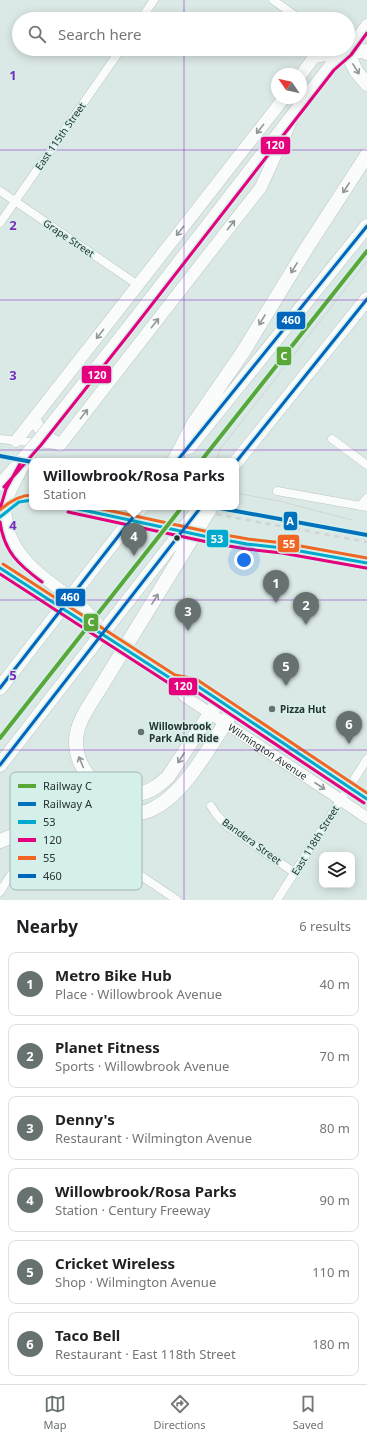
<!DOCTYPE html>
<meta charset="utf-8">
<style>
:root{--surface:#fff;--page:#f2f2f2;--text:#202124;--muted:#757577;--line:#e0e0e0;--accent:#677270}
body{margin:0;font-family:"Noto Sans",sans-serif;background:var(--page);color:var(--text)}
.controls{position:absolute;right:12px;bottom:12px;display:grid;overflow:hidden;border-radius:8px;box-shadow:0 2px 10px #0003}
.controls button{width:36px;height:36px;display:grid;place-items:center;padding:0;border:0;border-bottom:1px solid var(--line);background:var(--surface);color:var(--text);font:20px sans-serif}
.compass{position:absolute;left:271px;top:68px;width:36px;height:36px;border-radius:50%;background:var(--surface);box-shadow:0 2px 10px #0003;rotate:304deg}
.you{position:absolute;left:244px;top:560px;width:14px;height:14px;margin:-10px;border:3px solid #fff;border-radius:50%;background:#1a73e8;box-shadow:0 0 0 6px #1a73e833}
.badge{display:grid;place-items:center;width:26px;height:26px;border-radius:50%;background:var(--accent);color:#fff;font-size:13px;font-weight:700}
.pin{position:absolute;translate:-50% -33px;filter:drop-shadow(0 1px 2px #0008)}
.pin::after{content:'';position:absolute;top:21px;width:14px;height:12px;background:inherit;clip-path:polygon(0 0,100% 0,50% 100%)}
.popup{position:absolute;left:29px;top:458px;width:210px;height:52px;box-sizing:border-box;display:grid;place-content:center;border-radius:8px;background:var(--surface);filter:drop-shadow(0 1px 3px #0005);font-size:13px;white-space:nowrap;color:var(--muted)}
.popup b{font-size:15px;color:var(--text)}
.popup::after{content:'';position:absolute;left:50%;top:100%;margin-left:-8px;border:8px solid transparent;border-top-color:var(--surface)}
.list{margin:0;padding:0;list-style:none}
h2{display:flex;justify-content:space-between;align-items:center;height:52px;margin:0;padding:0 16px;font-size:17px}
h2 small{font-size:13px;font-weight:400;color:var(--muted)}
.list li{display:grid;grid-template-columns:26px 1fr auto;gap:12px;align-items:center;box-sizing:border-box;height:64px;margin:0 8px 8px;padding:0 8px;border:1px solid var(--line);border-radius:8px}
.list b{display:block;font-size:15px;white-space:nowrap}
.list p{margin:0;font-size:13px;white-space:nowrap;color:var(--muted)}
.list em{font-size:13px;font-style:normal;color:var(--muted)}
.icon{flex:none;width:22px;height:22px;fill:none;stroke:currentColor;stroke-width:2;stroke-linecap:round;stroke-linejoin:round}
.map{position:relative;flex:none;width:367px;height:900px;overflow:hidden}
.search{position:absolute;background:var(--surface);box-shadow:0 2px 10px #0003;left:12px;right:12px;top:12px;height:44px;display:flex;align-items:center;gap:10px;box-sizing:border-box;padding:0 14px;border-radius:22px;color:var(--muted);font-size:15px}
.sheet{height:484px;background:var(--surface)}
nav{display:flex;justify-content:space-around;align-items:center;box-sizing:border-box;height:56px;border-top:1px solid var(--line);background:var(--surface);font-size:11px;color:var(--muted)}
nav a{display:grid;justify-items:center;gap:2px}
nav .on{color:var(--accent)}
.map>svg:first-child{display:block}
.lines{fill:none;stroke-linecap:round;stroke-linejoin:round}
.minor-casing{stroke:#bac4c3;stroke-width:9}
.secondary-casing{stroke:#bac4c3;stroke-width:12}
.primary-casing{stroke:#bac4c3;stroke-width:13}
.motorway-casing{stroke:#bac4c3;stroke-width:15}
.minor{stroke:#fafcfb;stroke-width:8}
.secondary{stroke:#fafcfb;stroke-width:11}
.primary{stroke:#fafcfb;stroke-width:12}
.motorway{stroke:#fafcfb;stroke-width:14}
.tram{stroke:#d0d5d3;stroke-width:1}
.rail{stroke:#d0d5d3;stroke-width:2.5;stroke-dasharray:5 5;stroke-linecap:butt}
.primary-bridge-casing{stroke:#bac4c3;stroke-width:13;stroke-linecap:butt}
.motorway-bridge-casing{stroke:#bac4c3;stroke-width:15;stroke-linecap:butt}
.primary-bridge{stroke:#fafcfb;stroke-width:12}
.motorway-bridge{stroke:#fafcfb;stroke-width:14}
.bus-1-casing{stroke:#d5efea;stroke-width:6}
.bus-2-casing{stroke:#d5efea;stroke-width:6}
.bus-3-casing{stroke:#d5efea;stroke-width:6}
.bus-4-casing{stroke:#d5efea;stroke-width:6}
.bus-1{stroke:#00a9ce;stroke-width:3}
.bus-2{stroke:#e5007d;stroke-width:3}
.bus-3{stroke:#f26522;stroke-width:3}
.bus-4{stroke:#0065bd;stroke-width:3}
.rail-1-casing{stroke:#d5efea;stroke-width:7}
.rail-2-casing{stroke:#d5efea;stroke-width:7}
.rail-1{stroke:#58a738;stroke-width:4}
.rail-2{stroke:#0072bc;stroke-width:4}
.oneway{stroke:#919796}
.grid{fill:none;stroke:#7b2cbf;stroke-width:1;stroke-opacity:0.55}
.bus-dot{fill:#283230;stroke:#d5efea;stroke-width:1.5}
.poi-dot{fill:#677270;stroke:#d5efea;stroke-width:1.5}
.labels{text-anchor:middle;stroke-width:3;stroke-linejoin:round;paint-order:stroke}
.street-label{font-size:10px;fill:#283230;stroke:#d5efea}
.poi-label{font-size:10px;font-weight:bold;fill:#283230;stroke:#d5efea;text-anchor:start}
.key{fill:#d5efea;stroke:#a1b6b2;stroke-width:1}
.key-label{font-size:11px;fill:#283230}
.grid-label{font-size:13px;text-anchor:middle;font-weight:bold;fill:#7b2cbf;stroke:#d5efea;stroke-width:3;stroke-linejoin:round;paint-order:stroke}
.line-badge{stroke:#d5efea;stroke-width:1.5}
.badge-label{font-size:11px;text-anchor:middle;font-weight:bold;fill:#fff}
</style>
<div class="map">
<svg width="367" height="900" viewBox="0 0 367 900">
<rect width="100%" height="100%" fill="#dbe9e6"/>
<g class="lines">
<g class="minor-casing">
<path id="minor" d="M273,0L300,19
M141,19L154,0
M0,191L138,285
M0,223L121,49
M0,439L57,445
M332,439L367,465
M277,491L367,507
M360,506L367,498
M213,538L247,544L283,548L367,563
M211,806L216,814L227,826L295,873
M0,892C5,884 10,875 16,868C30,854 73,849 93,846L100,848L177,900
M277,900L367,759"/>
</g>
<g class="secondary-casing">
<g id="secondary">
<path id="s1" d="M0,568L173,680L184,696L332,794L367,818"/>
<path d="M173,680L193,683L367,799"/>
</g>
</g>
<g class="primary-casing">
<path id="primary" d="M301,75L314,57L346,52
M125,331L330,66L347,52L367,25
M34,418C39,432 48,437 60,445L261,187L296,110
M16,441L284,98
M80,604L115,643"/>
</g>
<g class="motorway-casing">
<path id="motorway" d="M367,53L365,51L347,52L356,71L367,84
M189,447L367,226
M174,461L194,423L243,352L306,249L367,155
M236,462L367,299
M102,685C92,702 77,720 76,740C75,775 108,802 142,793C152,791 160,784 168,777L219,700
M0,688L37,640
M0,765L76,667
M0,841L15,835L41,829L140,813C144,812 150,811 154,808C186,793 215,738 234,709"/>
</g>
<use href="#minor" class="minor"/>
<use href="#secondary" class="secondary"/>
<use href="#primary" class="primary"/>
<use href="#motorway" class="motorway"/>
<path class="tram" d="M349,274L367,255
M216,461L221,448L367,261
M236,493L279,501L352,520"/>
<path class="rail" d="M0,475L32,480
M177,507L367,542"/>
<g class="primary-bridge-casing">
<path id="primary-bridge" d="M37,442C28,459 11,485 6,502C0,553 46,579 80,604
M0,484L37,442L125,331"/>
</g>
<g class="motorway-bridge-casing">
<path id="motorway-bridge" d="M37,640L141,507
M76,667L201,507
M102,685L211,507"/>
</g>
<use href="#primary-bridge" class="primary-bridge"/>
<use href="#motorway-bridge" class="motorway-bridge"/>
<g class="bus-1-casing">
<path id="bus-1" d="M69,507L213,538L247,544L283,548L367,563
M0,517L19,502L32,500
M0,568L173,680L193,683L367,799"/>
</g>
<g class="bus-2-casing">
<path id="bus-2" d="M4,487L41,445L129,334L334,70L351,55L367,33
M0,509L6,489L21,462
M68,512L212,543L246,549L282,553L366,568
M0,522C4,552 19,565 42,582
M0,574L170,684L191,688L364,803"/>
</g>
<g class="bus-3-casing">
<path id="bus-3" d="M93,507L214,533L248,539L284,543L367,558
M0,510C9,502 19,495 32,495
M3,564L175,675L196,679L367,793"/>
</g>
<g class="bus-4-casing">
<path id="bus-4" d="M177,461L367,226
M236,462L367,299
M0,688L141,507
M0,765L201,507"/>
</g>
<use href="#bus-1" class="bus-1"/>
<use href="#bus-2" class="bus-2"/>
<use href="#bus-3" class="bus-3"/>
<use href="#bus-4" class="bus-4"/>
<g class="rail-1-casing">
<path id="rail-1" d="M201,461L367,251
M0,738L182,507"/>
</g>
<g class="rail-2-casing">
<path id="rail-2" d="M0,456L32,462
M214,507L367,535"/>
</g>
<use href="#rail-1" class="rail-1"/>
<use href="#rail-2" class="rail-2"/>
</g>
<defs><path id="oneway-shaft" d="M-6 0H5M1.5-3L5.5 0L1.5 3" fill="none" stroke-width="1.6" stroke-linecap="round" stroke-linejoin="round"/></defs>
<g class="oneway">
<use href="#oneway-shaft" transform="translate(356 69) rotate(58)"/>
<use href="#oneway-shaft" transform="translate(260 129) rotate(128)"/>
<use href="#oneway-shaft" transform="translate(346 188) rotate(123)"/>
<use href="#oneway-shaft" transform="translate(231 225) rotate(-52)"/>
<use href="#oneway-shaft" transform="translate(180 231) rotate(128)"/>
<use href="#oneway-shaft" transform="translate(294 268) rotate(122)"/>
<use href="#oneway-shaft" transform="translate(262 320) rotate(121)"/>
<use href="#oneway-shaft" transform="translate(155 323) rotate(-52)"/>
<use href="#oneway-shaft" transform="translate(100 334) rotate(128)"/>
<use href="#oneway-shaft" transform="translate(84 414) rotate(-52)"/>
<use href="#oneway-shaft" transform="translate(155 599) rotate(-58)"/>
<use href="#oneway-shaft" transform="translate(181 758) rotate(123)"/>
<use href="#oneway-shaft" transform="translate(81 762) rotate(-113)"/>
<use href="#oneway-shaft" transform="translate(320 786) rotate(33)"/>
</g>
<path class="grid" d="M184,0V19M184,49V900M0,150H367M0,300H367M0,450H367M0,600H367M0,750H367"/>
<circle class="bus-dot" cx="177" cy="538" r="3.5"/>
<g class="poi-dot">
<circle cx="272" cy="709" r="4"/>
<circle cx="141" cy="732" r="4"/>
</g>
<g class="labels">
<g class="street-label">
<text transform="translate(60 136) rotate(-55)" y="4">East 115th Street</text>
<text transform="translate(69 238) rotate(34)" y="4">Grape Street</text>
<text dy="4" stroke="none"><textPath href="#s1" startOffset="326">Wilmington Avenue</textPath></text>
<text transform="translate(315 840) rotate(-58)" y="4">East 118th Street</text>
<text transform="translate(252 841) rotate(36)" y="4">Bandera Street</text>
</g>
<g class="poi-label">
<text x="280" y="713">Pizza Hut</text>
<text x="149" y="730">Willowbrook<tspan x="149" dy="12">Park And Ride</tspan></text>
</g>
</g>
<rect x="10" y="772" width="132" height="118" rx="6" class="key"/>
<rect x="18" y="784" width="18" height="4" fill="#58a738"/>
<rect x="18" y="802" width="18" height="4" fill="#0072bc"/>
<rect x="18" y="820" width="18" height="4" fill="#00a9ce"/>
<rect x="18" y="838" width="18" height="4" fill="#e5007d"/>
<rect x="18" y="856" width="18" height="4" fill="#f26522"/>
<rect x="18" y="874" width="18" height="4" fill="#0065bd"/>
<g class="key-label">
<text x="43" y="790">Railway C</text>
<text x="43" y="808">Railway A</text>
<text x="43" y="826">53</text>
<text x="43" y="844">120</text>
<text x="43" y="862">55</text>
<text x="43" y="880">460</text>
</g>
<g class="grid-label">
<text x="13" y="80">1</text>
<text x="13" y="230">2</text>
<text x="13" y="380">3</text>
<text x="13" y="530">4</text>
<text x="13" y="680">5</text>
</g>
<g class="line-badge">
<rect x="260" y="136" width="31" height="19" rx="4" fill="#e5007d"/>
<rect x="276" y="311" width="30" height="19" rx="4" fill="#0065bd"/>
<rect x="276" y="346" width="16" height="20" rx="4" fill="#58a738"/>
<rect x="81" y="365" width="31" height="19" rx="4" fill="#e5007d"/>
<rect x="283" y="511" width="15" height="20" rx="4" fill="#0072bc"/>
<rect x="206" y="529" width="23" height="19" rx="4" fill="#00a9ce"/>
<rect x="277" y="534" width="23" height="19" rx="4" fill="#f26522"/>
<rect x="55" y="588" width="31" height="19" rx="4" fill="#0065bd"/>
<rect x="83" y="613" width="16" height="19" rx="4" fill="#58a738"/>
<rect x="168" y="677" width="30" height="19" rx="4" fill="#e5007d"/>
</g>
<g class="badge-label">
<text x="275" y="149">120</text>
<text x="291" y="324">460</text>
<text x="284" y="360">C</text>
<text x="97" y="379">120</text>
<text x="290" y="525">A</text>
<text x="217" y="543">53</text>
<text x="289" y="548">55</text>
<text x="70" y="601">460</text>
<text x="91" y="626">C</text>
<text x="183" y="690">120</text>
</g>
</svg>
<div class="controls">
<button><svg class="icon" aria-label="layers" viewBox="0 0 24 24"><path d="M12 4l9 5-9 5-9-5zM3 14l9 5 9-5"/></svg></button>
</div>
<svg class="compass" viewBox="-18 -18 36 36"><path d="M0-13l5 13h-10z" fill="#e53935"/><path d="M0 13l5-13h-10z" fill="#757577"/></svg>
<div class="you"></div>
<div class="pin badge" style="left:276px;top:603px">1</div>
<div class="pin badge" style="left:306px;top:625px">2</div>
<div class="pin badge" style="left:188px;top:631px">3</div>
<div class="pin badge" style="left:134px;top:556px">4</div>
<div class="popup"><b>Willowbrook/Rosa Parks</b>Station</div>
<div class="pin badge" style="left:286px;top:686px">5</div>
<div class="pin badge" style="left:349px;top:744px">6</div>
<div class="search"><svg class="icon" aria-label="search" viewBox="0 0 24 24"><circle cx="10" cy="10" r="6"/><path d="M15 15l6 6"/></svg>Search here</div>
</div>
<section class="sheet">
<h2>Nearby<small>6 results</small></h2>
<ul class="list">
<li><span class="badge">1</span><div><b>Metro Bike Hub</b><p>Place · Willowbrook Avenue</p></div><em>40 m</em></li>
<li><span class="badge">2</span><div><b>Planet Fitness</b><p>Sports · Willowbrook Avenue</p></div><em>70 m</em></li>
<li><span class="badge">3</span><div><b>Denny's</b><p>Restaurant · Wilmington Avenue</p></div><em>80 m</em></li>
<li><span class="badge">4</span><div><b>Willowbrook/Rosa Parks</b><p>Station · Century Freeway</p></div><em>90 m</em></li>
<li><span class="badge">5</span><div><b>Cricket Wireless</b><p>Shop · Wilmington Avenue</p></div><em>110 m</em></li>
<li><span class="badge">6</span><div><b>Taco Bell</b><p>Restaurant · East 118th Street</p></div><em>180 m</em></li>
</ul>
</section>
<nav>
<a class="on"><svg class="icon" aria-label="map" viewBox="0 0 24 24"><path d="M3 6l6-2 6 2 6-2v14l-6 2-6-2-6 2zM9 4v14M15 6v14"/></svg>Map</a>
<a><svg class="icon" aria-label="directions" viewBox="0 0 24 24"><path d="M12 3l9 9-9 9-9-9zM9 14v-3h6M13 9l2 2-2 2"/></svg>Directions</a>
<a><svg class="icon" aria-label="saved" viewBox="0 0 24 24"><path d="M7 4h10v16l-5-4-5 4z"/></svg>Saved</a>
</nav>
